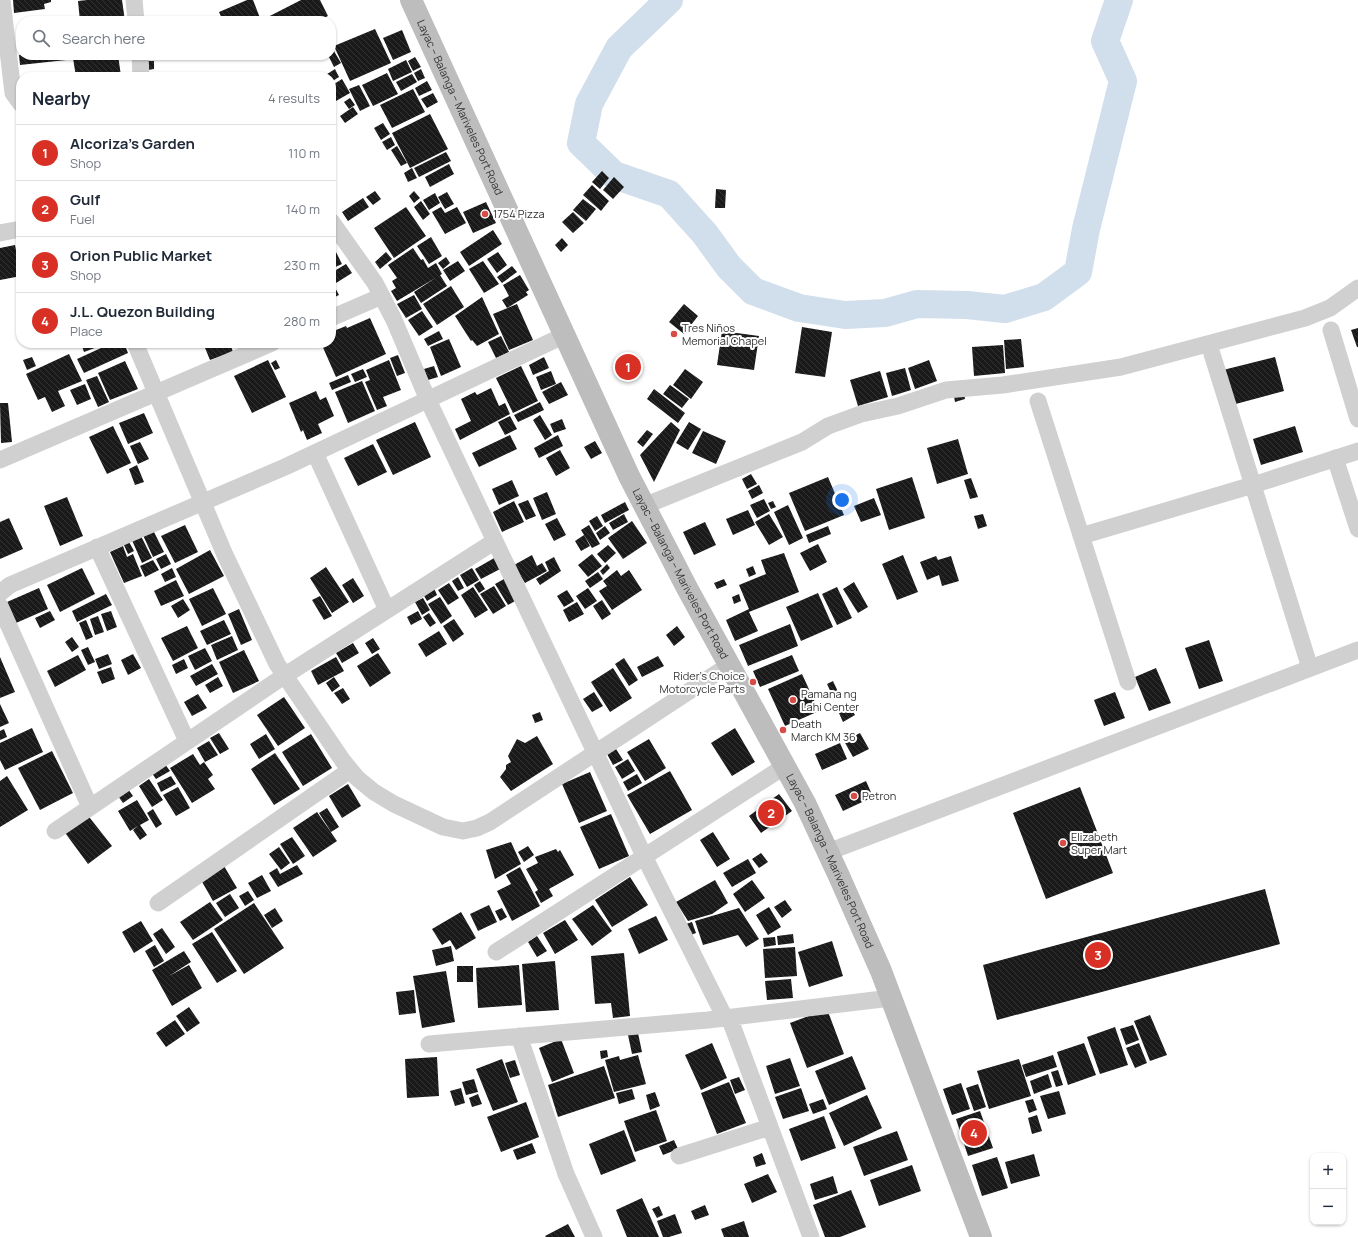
<!DOCTYPE html>
<meta charset="utf-8">
<style>
:root{--surface:#fff;--page:#f2f2f3;--text:#1f2937;--muted:#747a83;--line:#e0e1e3;--accent:#d93025}
body{margin:0;font-family:Manrope,sans-serif;background:var(--page);color:var(--text)}
.controls{position:absolute;right:12px;bottom:12px;display:grid;overflow:hidden;border-radius:8px;box-shadow:0 1px 3px #0004}
.controls button{width:36px;height:36px;display:grid;place-items:center;padding:0;border:0;border-bottom:1px solid var(--line);background:var(--surface);color:var(--text);font:20px sans-serif}
.you{position:absolute;left:842px;top:500px;width:14px;height:14px;margin:-10px;border:3px solid #fff;border-radius:50%;background:#1a73e8;box-shadow:0 0 0 6px #1a73e833}
.badge{display:grid;place-items:center;width:26px;height:26px;border-radius:50%;background:var(--accent);color:#fff;font-size:13px;font-weight:700}
.pin{position:absolute;translate:-50% -50%;border:2px solid #fff;box-shadow:0 1px 4px #0006}
.list{margin:0;padding:0;list-style:none}
h2{display:flex;justify-content:space-between;align-items:center;height:52px;margin:0;padding:0 16px;font-size:17px}
h2 small{font-size:13px;font-weight:400;color:var(--muted)}
.list li{display:grid;grid-template-columns:26px 1fr auto;gap:12px;align-items:center;box-sizing:border-box;height:56px;padding:0 16px;border-top:1px solid var(--line)}
.list b{display:block;font-size:15px;white-space:nowrap}
.list p{margin:0;font-size:13px;white-space:nowrap;color:var(--muted)}
.list em{font-size:13px;font-style:normal;color:var(--muted)}
.icon{flex:none;width:22px;height:22px;fill:none;stroke:currentColor;stroke-width:2;stroke-linecap:round;stroke-linejoin:round}
.map{position:relative;flex:none;width:1358px;height:1237px;overflow:hidden}
.search{position:absolute;background:var(--surface);box-shadow:0 1px 3px #0004;left:16px;top:16px;width:320px;height:44px;display:flex;align-items:center;gap:10px;box-sizing:border-box;padding:0 14px;border-radius:16px;color:var(--muted);font-size:15px}
.panel{position:absolute;background:var(--surface);box-shadow:0 1px 3px #0004;left:16px;top:72px;width:320px;height:276px;border-radius:16px}
.map>svg:first-child{display:block}
.lines{fill:none;stroke-linecap:round;stroke-linejoin:round}
.river{stroke:#d1deeb;stroke-width:28}
.building{fill:url(#building-back-hatch)}
.minor{stroke:#d0d0d0;stroke-width:17}
.secondary{stroke:#bdbdbd;stroke-width:22}
.poi-dot{fill:#d84c47;stroke:#fff;stroke-width:1.5}
.labels{text-anchor:middle;stroke-width:4;stroke-linejoin:round;paint-order:stroke}
.street-label{font-size:11px;fill:#333;stroke:#fff}
.poi-label{font-size:11px;fill:#333;stroke:#fff;text-anchor:start}
</style>
<div class="map">
<svg width="1358" height="1237" viewBox="0 0 1358 1237">
<defs>
<pattern id="building-back-hatch" width="6" height="6" patternUnits="userSpaceOnUse"><rect width="6" height="6" fill="#1a1a1a"/><path d="M-1 5l2 2M0 0l6 6M5-1l2 2" fill="none" stroke="#333"/></pattern>
</defs>
<rect width="100%" height="100%" fill="#fff"/>
<g class="lines">
<path class="river" d="M669,0L619,48L589,104L581,143L614,175L669,194L705,234L729,267L753,291L799,308L845,315L885,313L917,304L967,305L1005,309L1044,297L1078,272L1086,229L1123,81L1105,41L1119,0"/>
</g>
<path class="building" d="M13,0H51V2L44,4L45,9L14,13Z
M87,0H122L125,21H80L78,1Z
M247,0H253L260,18L254,21H223L219,12Z
M301,0H320L328,16L317,21H260Z
M375,29L391,63L350,81L334,46Z
M402,30L411,52L393,60L383,38Z
M331,46L341,63L334,67L328,55H331Z
M19,55H65L66,60L20,65Z
M99,55H118L121,76L76,77L73,58Z
M231,55H241L232,59Z
M415,57L421,67L413,71L408,61Z
M406,60L412,72L393,81L388,69Z
M147,61H154V69L148,70Z
M335,69L339,77L331,82V77L324,76Z
M421,69L425,78L418,81L414,73Z
M294,73L296,77H287Z
M387,73L398,94L373,106L362,85Z
M412,74L417,82L401,91L396,82Z
M342,79L350,93L336,101L331,93V86Z
M427,81L432,90L419,96L415,88Z
M359,85L370,106L360,111L349,89Z
M413,89L425,112L392,128L380,105Z
M433,93L438,102L427,108L421,99Z
M350,98L355,105L349,109L344,102Z
M353,107L358,114L345,123L340,116Z
M430,114L448,149L410,168L392,133Z
M383,123L390,134L381,140L374,128Z
M391,137L395,145L387,150L382,142Z
M397,146L407,163L401,166L391,150Z
M446,152L451,161L419,177L414,168Z
M449,164L454,174L430,187L425,177Z
M412,168L417,178L408,182L404,173Z
M602,171L609,178L600,189L592,182Z
M614,177L624,187L613,199L603,190Z
M592,185L609,201L601,211L583,195Z
M716,189L726,190L725,208H715Z
M375,191L381,199L373,205L366,197Z
M414,191L420,198L414,203L409,196Z
M447,192L454,204L445,209L438,197Z
M435,193L440,203L429,210L423,200Z
M363,198L369,207L348,221L342,212Z
M583,199L596,209L586,221L573,210Z
M421,201L430,214L423,220L414,207Z
M486,202L496,223L473,233L463,212Z
M406,207L426,236L394,258L374,228Z
M441,207L445,213L457,207L466,223L445,234L432,212Z
M573,212L584,223L573,233L562,222Z
M493,230L502,244L469,266L460,252Z
M431,237L442,256L429,264L417,246Z
M562,238L568,245L561,252L555,245Z
M331,242L342,264L331,269Z
M15,245L21,276L0,280V248Z
M413,248L421,260L423,259L428,268L436,263L442,274L397,301L391,291L396,288L392,281L397,278L388,265Z
M386,252L392,259L380,269L375,262Z
M498,252L507,265L497,273L487,259Z
M446,257L450,263L443,269L438,263Z
M458,261L465,271L450,281L443,270Z
M483,261L499,284L484,293L469,269Z
M346,264L352,273L336,283L331,273Z
M512,266L517,272L502,283L497,277Z
M440,275L447,286L421,303L414,292Z
M520,275L529,290L526,292L528,295L507,308L502,300L509,296L503,285Z
M331,280L339,295L331,299Z
M451,286L464,307L437,325L423,304Z
M414,295L422,309L406,318L397,304Z
M482,297L499,334L477,346L472,340L471,341L455,316Z
M517,304L533,340L509,350L493,314Z
M684,304L698,316L684,334L669,322Z
M422,311L433,327L419,336L408,320Z
M370,318L386,354L336,377L321,343H331V332L346,326L347,328Z
M802,327L832,332L825,377L795,373Z
M1358,328V347H1357L1351,330Z
M439,331L443,339L428,346L424,339Z
M722,331L759,336L754,370L717,365Z
M501,336L509,352L496,358L488,342Z
M449,339L461,367L441,376L430,347Z
M1021,339L1024,367L1006,369L1004,340Z
M81,343H108L84,352Z
M112,343H124L128,353L84,373L77,359Z
M203,343H230L233,352L210,360Z
M1003,345L1005,373L974,376L972,347Z
M69,354L82,381L58,391L65,406L52,412L45,397L38,400L26,374Z
M398,355L405,373L397,376L390,358Z
M32,357L36,366L27,370L23,360Z
M544,357L549,368L533,375L529,365Z
M1275,357L1284,391L1232,405L1223,370Z
M268,360L286,397L252,413L234,376Z
M276,360L280,368L275,370L271,363Z
M389,360L401,390L383,397L387,406L377,410L365,382L370,380L366,370Z
M929,360L937,381L915,389L908,368Z
M125,361L138,389L110,400L98,373Z
M434,366L438,377L428,380L424,369Z
M521,366L538,401L513,413L496,378Z
M905,368L911,390L892,396L886,373Z
M363,369L367,377L355,382L351,374Z
M685,369L703,382L691,399L673,385Z
M551,371L556,384L541,390L536,377Z
M880,371L888,397L858,406L850,380Z
M348,375L351,382L332,390L329,383Z
M97,376L109,402L98,407L86,380Z
M362,381L375,411L348,423L335,392Z
M561,382L568,395L549,404L542,392Z
M85,384L91,399L77,405L70,390Z
M670,385L689,399L682,408L663,394Z
M491,388L499,406L505,403L510,414L460,440L455,429L471,421L461,399L475,392L477,395Z
M654,389L685,413L678,423L647,399Z
M963,389L965,399L955,402L953,391Z
M316,391L320,400L326,397L334,416L318,424L322,433L307,440L303,430L301,432L289,403Z
M540,402L544,410L518,422L514,415Z
M0,403H8L12,442L1,443Z
M144,413L153,433L128,444L119,423Z
M540,415L552,435L545,440L533,420Z
M510,416L517,429L505,435L498,422Z
M562,419L566,429L554,433L550,424Z
M415,422L431,457L393,475L376,440Z
M671,422L680,430L654,482L640,455Z
M689,422L701,429L688,450L676,443Z
M113,426L131,463L107,474L89,437Z
M1295,426L1303,452L1261,465L1253,439Z
M647,430L653,434L643,447L637,442Z
M703,431L726,441L716,464L692,453Z
M510,435L517,449L479,467L472,453Z
M558,435L563,446L539,458L534,448Z
M958,439L968,474L937,484L927,448Z
M595,441L602,453L591,459L584,447Z
M140,442L149,459L138,464L130,446Z
M373,444L387,472L358,486L344,458Z
M560,450L570,468L556,476L546,458Z
M137,465L144,482L135,485L129,469Z
M751,474L757,484L747,489L742,479Z
M828,477L844,515L805,531L789,493Z
M912,477L925,518L889,530L876,489Z
M971,478L978,497L970,499L964,480Z
M512,480L519,496L499,505L492,489Z
M759,485L763,493L752,499L748,491Z
M547,492L556,514L542,520L533,498Z
M67,497L83,536L60,546L44,506Z
M874,498L881,515L861,522L854,506Z
M764,499L770,511L757,518L750,505Z
M528,500L536,516L526,520L518,504Z
M514,501L524,522L502,532L493,512Z
M773,501L776,507L771,509L768,503Z
M625,502L629,510L605,523L601,515Z
M788,505L803,538L789,545L774,512Z
M748,510L755,525L733,535L726,519Z
M624,514L628,522L613,530L609,523Z
M769,514L783,537L769,545L755,522Z
M983,514L987,526L978,529L974,516Z
M597,516L603,526L595,531L589,521Z
M9,518L23,549L0,559V522Z
M557,518L566,535L554,541L545,524Z
M632,521L647,543L623,559L608,538Z
M705,522L716,545L694,555L683,532Z
M185,525L198,552L175,563L161,536Z
M589,525L600,544L592,548L581,530Z
M605,526L610,533L600,540L596,533Z
M828,526L831,534L809,543L806,535Z
M152,528L164,552L153,557L142,533Z
M140,534L152,558L142,563L131,538Z
M584,535L590,546L581,551L575,541Z
M128,540L134,551L128,554L123,543Z
M818,544L827,562L810,571L800,553Z
M608,545L616,553L605,563L597,554Z
M123,546L127,557L133,554L142,576L124,583L110,552Z
M210,550L224,576L189,594L176,569Z
M784,553L799,592L749,612L758,631L735,641L726,620L749,609L739,585L766,574L761,560Z
M166,554L171,564L161,569L156,559Z
M592,554L602,566L588,577L578,565Z
M532,555L537,566L542,563L547,571L525,583L514,565Z
M903,555L918,592L897,600L882,564Z
M936,556L938,560L951,556L959,581L942,586L939,575L927,580L920,562Z
M496,557L502,568L481,579L475,569Z
M554,557L561,571L540,585L536,579L549,571L545,562Z
M153,560L159,570L145,577L140,566Z
M607,564L610,568L603,575L600,571Z
M753,566L756,574L749,577L746,569Z
M326,567L349,602L332,613L310,578Z
M82,568L95,594L60,612L47,585Z
M172,568L176,577L165,582L161,574Z
M472,568L479,580L467,587L460,575Z
M617,570L621,576L629,570L642,590L612,610L599,591L607,586L603,581Z
M598,572L603,579L590,588L585,581Z
M458,577L464,588L458,591L452,581Z
M353,578L364,596L353,603L342,585Z
M504,579L517,600L508,605L495,584Z
M724,579L727,585L717,589L714,583Z
M176,580L184,596L161,606L154,591Z
M480,581L485,589L479,593L474,585Z
M854,582L868,607L858,613L843,589Z
M449,583L459,598L448,605L438,590Z
M494,586L506,606L493,614L480,594Z
M473,587L488,610L475,618L461,595Z
M837,587L852,618L837,625L822,594Z
M39,588L48,609L16,623L7,602Z
M213,588L226,614L202,626L189,599Z
M434,588L437,595L427,601L423,594Z
M588,588L597,601L585,609L576,596Z
M567,590L574,601L564,607L557,596Z
M818,593L833,627L801,641L786,607Z
M106,594L112,605L77,622L72,611Z
M739,594L741,601L734,604L732,597Z
M320,596L332,616L324,620L312,600Z
M440,597L452,616L441,624L428,604Z
M423,598L430,610L422,615L415,602Z
M183,599L190,610L178,618L171,606Z
M602,600L611,614L602,620L593,606Z
M577,602L584,614L569,622L563,610Z
M239,609L252,640L241,645L228,614Z
M50,611L55,620L40,628L35,618Z
M111,611L117,627L107,631L101,614Z
M418,611L422,619L411,625L407,617Z
M429,613L436,623L430,627L423,617Z
M98,616L104,632L95,635L90,619Z
M454,619L464,634L453,642L443,626Z
M86,620L93,637L86,640L79,623Z
M224,620L231,634L207,645L200,631Z
M790,624L798,646L748,666L739,645Z
M187,626L198,648L173,661L161,638Z
M677,626L685,637L674,646L666,635Z
M439,631L447,644L426,657L418,644Z
M232,636L238,650L217,660L211,645Z
M72,637L79,647L72,652L65,642Z
M373,638L380,649L372,654L365,643Z
M1209,640L1223,681L1199,689L1185,648Z
M353,643L359,653L342,663L336,653Z
M88,647L95,662L88,665L81,650Z
M205,648L212,661L195,670L188,656Z
M244,650L259,681L233,693L219,662Z
M378,653L391,673L370,687L357,666Z
M108,654L112,664L99,669L95,659Z
M133,654L141,668L128,675L121,660Z
M78,655L86,670L55,687L47,671Z
M792,655L799,671L760,687L753,671Z
M658,656L664,666L642,677L637,667Z
M0,657L15,692L0,698Z
M336,657L344,671L318,685L311,671Z
M624,658L638,680L629,686L615,664Z
M184,659L188,668L176,674L172,665Z
M212,664L218,674L196,686L190,676Z
M111,667L115,679L102,684L97,672Z
M613,668L632,698L610,712L591,682Z
M1156,668L1171,703L1149,711L1135,677Z
M802,674L819,711L785,726L768,689Z
M218,677L223,686L210,693L205,685Z
M334,677L340,686L332,692L326,683Z
M833,681L840,696L834,699L827,684Z
M343,688L350,699L342,704L334,693Z
M594,692L603,706L592,712L583,699Z
M1115,692L1125,718L1104,726L1094,700Z
M198,694L207,708L192,716L184,702Z
M284,697L305,728L278,746L257,715Z
M0,704L9,723L0,727Z
M849,705L855,715L843,722L838,711Z
M540,712L543,720L535,723L532,715Z
M32,728L43,752L5,770L0,760V743Z
M735,728L755,762L732,776L711,743Z
M4,729L7,737L0,740V731Z
M219,733L229,749L220,754L210,738Z
M860,733L869,749L853,757L844,741Z
M266,734L275,749L259,759L250,744Z
M311,734L332,768L303,786L282,752Z
M537,736L553,764L511,791L500,777L506,769V765L511,762L508,756L517,739L525,743Z
M649,739L666,768L645,781L627,752Z
M209,741L218,755L205,762L197,748Z
M840,743L847,759L822,770L815,754Z
M616,749L623,760L613,765L607,754Z
M52,751L73,793L40,810L18,768Z
M275,753L300,789L274,805L251,769Z
M193,754L200,765L204,762L213,775L208,779L215,789L192,803L170,768Z
M628,759L635,771L622,779L615,767Z
M165,764L170,771L156,779L151,772Z
M670,771L692,810L650,834L627,795Z
M590,772L607,811L579,823L562,784Z
M637,774L642,783L628,791L623,782Z
M7,776L28,810L0,827V781Z
M171,776L176,784L161,792L157,783Z
M149,779L163,800L152,807L139,786Z
M866,781L873,797L843,811L835,795Z
M348,784L361,806L342,818L329,796Z
M178,787L190,808L176,816L163,795Z
M1080,787L1113,873L1046,899L1013,813Z
M128,789L133,796L123,803L118,796Z
M779,794L792,811L761,833L749,816Z
M137,800L149,820L140,825L147,835L140,840L133,830L138,826L130,831L118,811Z
M327,808L339,827L331,832L319,813Z
M153,809L162,824L156,828L147,813Z
M317,812L337,841L313,857L293,828Z
M86,813L112,846L88,864L63,830Z
M611,814L629,856L599,869L580,827Z
M713,832L730,859L717,867L700,840Z
M292,837L305,856L293,864L280,844Z
M511,842L521,864L495,879L486,850Z
M528,846L534,855L524,862L518,852Z
M279,847L290,863L281,870L269,854Z
M556,849L558,852L560,850L574,875L549,889L553,896L541,903L535,892L538,890L526,869L538,863L535,857Z
M761,853L768,862L759,868L752,859Z
M748,859L756,873L732,887L723,873Z
M297,865L303,874L278,887L269,873L277,868L280,874Z
M224,866L237,888L213,901L201,880Z
M520,867L540,906L512,921L497,891L511,884L506,875Z
M262,875L271,891L257,898L248,883Z
M630,877L648,905L612,927L595,900Z
M715,880L728,903L712,914L688,921L676,902Z
M752,880L765,898L745,912L733,894Z
M1265,889L1280,944L997,1020L983,965Z
M248,891L254,900L245,906L239,896Z
M230,894L239,908L225,917L216,903Z
M785,900L792,910L782,918L774,907Z
M210,902L223,920L193,940L180,922Z
M254,903L284,948L244,974L214,929Z
M489,905L497,922L478,931L470,914Z
M593,905L612,931L592,946L572,919Z
M769,907L781,927L768,935L756,915Z
M275,908L283,921L272,928L264,915Z
M502,908L507,917L500,921L495,911Z
M739,908L759,939L746,947L738,935L703,945L695,921Z
M461,912L476,938L456,950L450,940L442,945L432,929Z
M656,916L668,940L639,954L628,929Z
M565,920L578,940L555,954L543,933Z
M141,921L153,941L134,953L122,932Z
M692,922L696,933L691,935L686,924Z
M162,928L175,947L166,954L153,934Z
M212,932L237,971L217,983L192,944Z
M793,934L794,943L778,945L777,936Z
M537,936L547,951L537,957L528,942Z
M775,937L776,945L764,947L763,938Z
M832,941L843,976L809,987L798,952Z
M155,945L164,961L154,967L145,951Z
M451,946L454,961L436,966L432,950Z
M795,947L797,976L765,978L763,949Z
M184,951L191,962L169,976L189,965L202,988L172,1006L152,970Z
M624,953L630,1016L613,1018L611,1003L595,1004L591,956Z
M555,961L559,1010L526,1012L522,964Z
M519,965L522,1005L478,1008L476,968Z
M457,966H473V982H457Z
M446,971L455,1022L422,1028L413,976Z
M791,979L793,998L767,1000L765,981Z
M414,990L416,1013L399,1015L396,992Z
M189,1007L200,1023L187,1032L176,1016Z
M827,1009L844,1054L807,1068L790,1023Z
M1150,1015L1167,1055L1150,1061L1134,1021Z
M175,1020L185,1034L166,1047L156,1033Z
M1133,1025L1139,1040L1126,1045L1120,1029Z
M1115,1027L1128,1065L1100,1074L1087,1037Z
M638,1033L642,1052L632,1054L628,1035Z
M561,1039L574,1073L552,1082L539,1048Z
M712,1043L727,1078L701,1090L685,1055Z
M1084,1043L1096,1075L1068,1085L1057,1052Z
M1139,1043L1147,1063L1135,1068L1126,1048Z
M607,1050L608,1057L601,1059L600,1051Z
M638,1055L646,1084L614,1092L605,1060L619,1056L620,1060Z
M1053,1055L1057,1067L1026,1077L1022,1065Z
M852,1056L866,1089L829,1105L815,1071Z
M437,1057L439,1096L407,1098L405,1059Z
M790,1058L800,1086L775,1094L766,1066Z
M502,1059L518,1102L493,1111L476,1069Z
M1019,1059L1031,1096L989,1109L977,1071Z
M515,1060L520,1075L510,1078L505,1063Z
M604,1066L615,1098L558,1117L548,1085Z
M1058,1070L1063,1085L1056,1087L1051,1072Z
M1048,1074L1052,1087L1034,1094L1030,1081Z
M739,1077L745,1090L735,1094L730,1080Z
M474,1079L478,1092L466,1095L462,1082Z
M729,1082L746,1123L717,1134L701,1093Z
M961,1083L970,1109L952,1115L943,1089Z
M978,1084L986,1107L974,1111L966,1088Z
M461,1088L465,1103L455,1106L450,1091Z
M801,1088L809,1111L783,1119L775,1097Z
M632,1089L635,1099L619,1104L616,1093Z
M1059,1091L1066,1114L1048,1119L1040,1096Z
M655,1092L660,1106L650,1110L646,1095Z
M478,1094L482,1104L472,1107L469,1098Z
M867,1095L882,1128L844,1146L829,1113Z
M823,1099L827,1109L813,1114L809,1104Z
M1033,1099L1037,1110L1029,1113L1025,1101Z
M526,1102L539,1137L501,1152L487,1117Z
M656,1110L667,1141L635,1152L624,1121Z
M980,1111L993,1148L968,1156L956,1119Z
M1037,1115L1042,1131L1032,1134L1028,1118Z
M824,1116L836,1148L801,1161L789,1129Z
M624,1130L636,1161L601,1175L589,1144Z
M897,1131L908,1160L864,1176L853,1147Z
M674,1140L678,1149L663,1155L659,1146Z
M532,1143L536,1153L517,1160L513,1150Z
M762,1153L766,1164L756,1167L753,1157Z
M1034,1154L1040,1176L1011,1184L1005,1162Z
M997,1157L1008,1188L982,1196L972,1165Z
M912,1165L921,1191L879,1206L870,1180Z
M768,1174L777,1192L752,1203L744,1184Z
M833,1176L838,1193L815,1200L810,1184Z
M851,1190L866,1227L840,1237H825L813,1205Z
M642,1198L659,1237H627L616,1210Z
M705,1205L709,1215L695,1220L691,1211Z
M659,1206L663,1215L657,1218L652,1209Z
M675,1214L682,1233L669,1237H663L657,1221Z
M744,1221L749,1237H724L721,1229Z
M568,1224L575,1237H546L545,1236Z"/>
<g class="lines">
<path class="minor" d="M2,0L13,93L21,104
M134,0L136,21
M140,55L141,77
M331,221L375,283L394,320L428,400L595,752L644,856L725,1018
M0,233L21,229
M331,318L382,296
M1331,330L1358,419
M135,343L225,555L277,664L343,761L357,778L374,792L394,804L443,827L463,831L477,828L490,822L729,665
M1212,354L1310,668
M1038,401L1128,682
M315,453L387,610
M1335,458L1358,529
M0,460L272,343
M644,506L802,442L828,426L861,414L898,406L946,390L1003,385L1121,367L1305,318L1330,308L1358,288
M1081,536L1253,485L1358,451
M97,547L187,741
M0,593L10,585L285,467L565,335
M0,606L90,807
M55,831L284,676L495,541
M828,852L1358,650
M158,903L350,770
M496,952L785,766
M729,1017L811,1237
M519,1036L566,1174L594,1237
M429,1044L708,1020L891,998
M679,1156L770,1127"/>
<path class="secondary" id="s1" d="M411,0L629,476L687,588L805,803L839,876L881,971L981,1237"/>
</g>
<g class="poi-dot">
<circle cx="485" cy="214" r="4"/>
<circle cx="674" cy="334" r="4"/>
<circle cx="753" cy="682" r="4"/>
<circle cx="793" cy="700" r="4"/>
<circle cx="783" cy="730" r="4"/>
<circle cx="854" cy="796" r="4"/>
<circle cx="1063" cy="843" r="4"/>
</g>
<g class="labels">
<g class="street-label">
<text dy="4" stroke="none"><textPath href="#s1" startOffset="118">Layac – Balanga – Mariveles Port Road</textPath></text>
<text dy="4" stroke="none"><textPath href="#s1" startOffset="634">Layac – Balanga – Mariveles Port Road</textPath></text>
<text dy="4" stroke="none"><textPath href="#s1" startOffset="958">Layac – Balanga – Mariveles Port Road</textPath></text>
</g>
<g class="poi-label">
<text x="493" y="218">1754 Pizza</text>
<text x="682" y="332">Tres Niños<tspan x="682" dy="13">Memorial Chapel</tspan></text>
<text x="745" y="680" text-anchor="end">Rider's Choice<tspan x="745" dy="13">Motorcycle Parts</tspan></text>
<text x="801" y="698">Pamana ng<tspan x="801" dy="13">Lahi Center</tspan></text>
<text x="791" y="728">Death<tspan x="791" dy="13">March KM 36</tspan></text>
<text x="862" y="800">Petron</text>
<text x="1071" y="841">Elizabeth<tspan x="1071" dy="13">Super Mart</tspan></text>
</g>
</g>
</svg>
<div class="controls">
<button>+</button>
<button>−</button>
</div>
<div class="you"></div>
<div class="pin badge" style="left:628px;top:367px">1</div>
<div class="pin badge" style="left:771px;top:813px">2</div>
<div class="pin badge" style="left:1098px;top:955px">3</div>
<div class="pin badge" style="left:974px;top:1133px">4</div>
<div class="search"><svg class="icon" aria-label="search" viewBox="0 0 24 24"><circle cx="10" cy="10" r="6"/><path d="M15 15l6 6"/></svg>Search here</div>
<section class="panel">
<h2>Nearby<small>4 results</small></h2>
<ul class="list">
<li><span class="badge">1</span><div><b>Alcoriza's Garden</b><p>Shop</p></div><em>110 m</em></li>
<li><span class="badge">2</span><div><b>Gulf</b><p>Fuel</p></div><em>140 m</em></li>
<li><span class="badge">3</span><div><b>Orion Public Market</b><p>Shop</p></div><em>230 m</em></li>
<li><span class="badge">4</span><div><b>J.L. Quezon Building</b><p>Place</p></div><em>280 m</em></li>
</ul>
</section>
</div>
